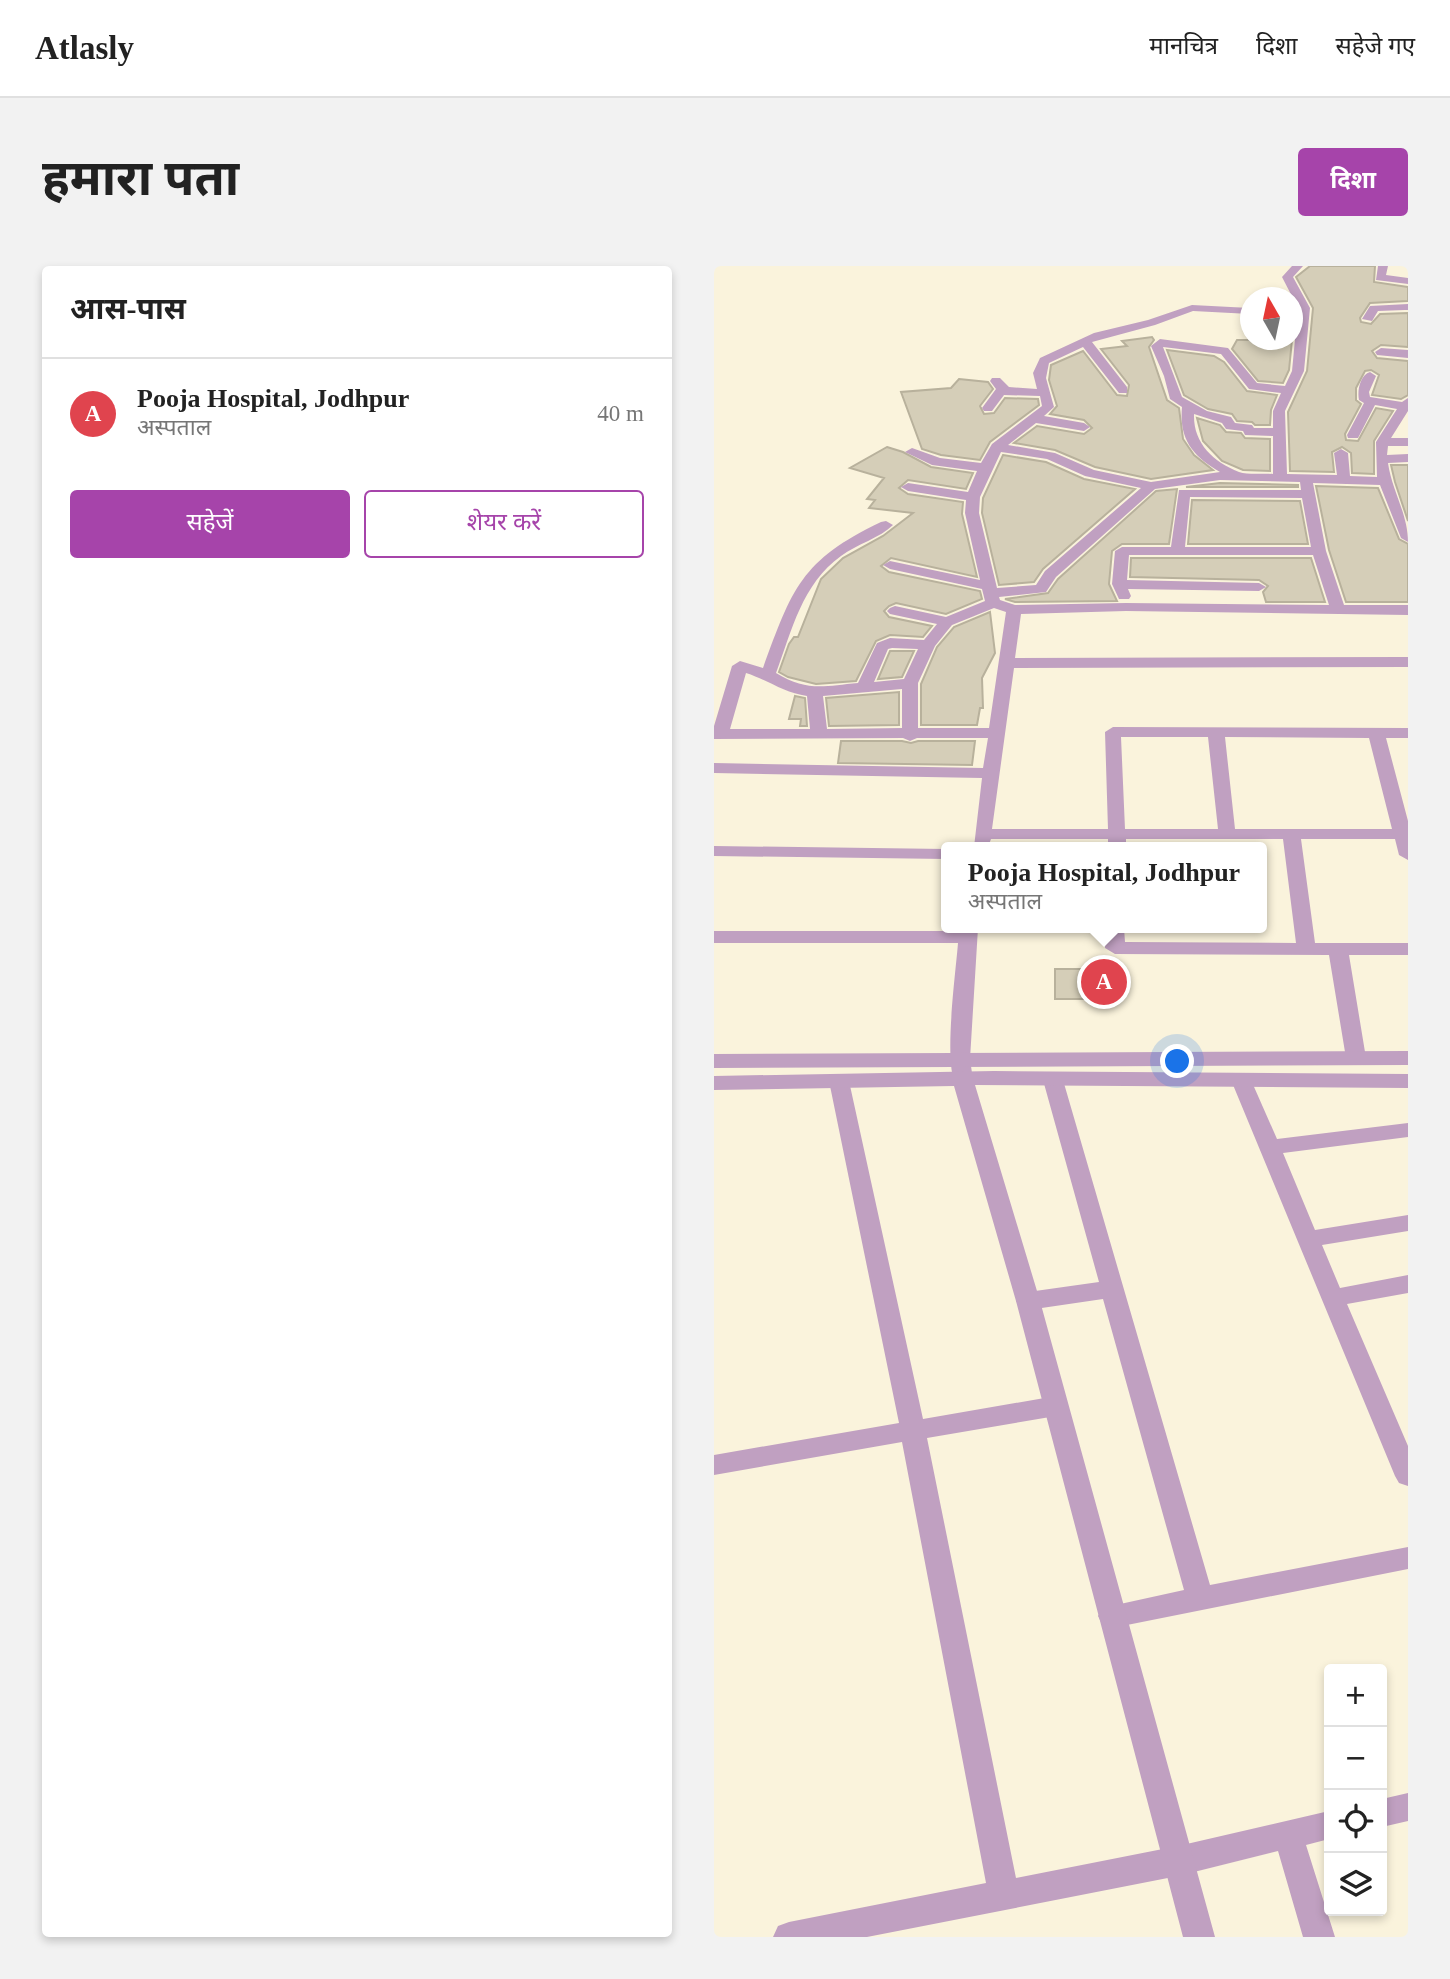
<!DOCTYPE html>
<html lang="hi">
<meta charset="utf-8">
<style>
:root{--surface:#fff;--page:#f2f2f2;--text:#222;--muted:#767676;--line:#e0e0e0;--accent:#a644aa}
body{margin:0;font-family:"Times New Roman","Noto Sans Devanagari",serif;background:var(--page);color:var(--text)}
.controls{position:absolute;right:21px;bottom:21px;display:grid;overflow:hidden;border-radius:7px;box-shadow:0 4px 10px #0003}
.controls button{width:63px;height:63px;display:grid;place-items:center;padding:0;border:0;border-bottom:2px solid var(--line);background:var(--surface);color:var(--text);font:35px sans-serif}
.compass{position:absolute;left:526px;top:21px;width:63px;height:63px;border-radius:50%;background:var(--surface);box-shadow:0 4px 10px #0003;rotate:351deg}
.you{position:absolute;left:464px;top:796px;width:24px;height:24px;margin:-18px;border:5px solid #fff;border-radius:50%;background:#1a73e8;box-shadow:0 0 0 10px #1a73e833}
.badge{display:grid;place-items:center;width:46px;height:46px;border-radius:50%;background:var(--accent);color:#fff;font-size:23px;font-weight:700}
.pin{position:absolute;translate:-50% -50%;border:4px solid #fff;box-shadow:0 2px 7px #0006}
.popup{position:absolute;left:227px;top:576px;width:326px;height:91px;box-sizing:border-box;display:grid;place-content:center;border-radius:7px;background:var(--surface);filter:drop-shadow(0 2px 5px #0005);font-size:23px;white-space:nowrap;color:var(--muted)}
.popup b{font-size:26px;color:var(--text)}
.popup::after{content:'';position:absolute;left:50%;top:100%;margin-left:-14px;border:14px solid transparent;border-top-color:var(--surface)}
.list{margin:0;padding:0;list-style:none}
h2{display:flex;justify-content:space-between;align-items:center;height:91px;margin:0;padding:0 28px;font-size:30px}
h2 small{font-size:23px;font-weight:400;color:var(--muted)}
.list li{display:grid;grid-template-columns:46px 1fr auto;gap:21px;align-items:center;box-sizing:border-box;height:112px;padding:0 28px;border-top:2px solid var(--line)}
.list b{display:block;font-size:26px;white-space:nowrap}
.list p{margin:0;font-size:23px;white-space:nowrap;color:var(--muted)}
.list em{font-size:23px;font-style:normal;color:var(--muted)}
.actions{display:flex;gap:14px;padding:21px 28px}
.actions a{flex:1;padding:16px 0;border:2px solid var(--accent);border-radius:7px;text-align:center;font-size:24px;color:var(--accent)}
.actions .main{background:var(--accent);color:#fff}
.icon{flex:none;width:38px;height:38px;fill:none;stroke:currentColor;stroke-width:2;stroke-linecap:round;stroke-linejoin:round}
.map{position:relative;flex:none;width:694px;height:1671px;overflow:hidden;border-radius:7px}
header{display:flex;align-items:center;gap:42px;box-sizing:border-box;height:98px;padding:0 35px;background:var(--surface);border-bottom:2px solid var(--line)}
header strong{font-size:33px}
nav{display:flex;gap:38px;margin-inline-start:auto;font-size:24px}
.intro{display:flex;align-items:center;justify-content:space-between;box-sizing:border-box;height:168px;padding:0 42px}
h1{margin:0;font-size:49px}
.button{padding:18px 32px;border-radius:7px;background:var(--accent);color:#fff;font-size:24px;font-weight:700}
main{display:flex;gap:42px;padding:0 42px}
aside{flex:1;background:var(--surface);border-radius:7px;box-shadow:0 4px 10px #0003}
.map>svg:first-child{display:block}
.building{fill:#d5ceb8;stroke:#b8b19c;stroke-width:2}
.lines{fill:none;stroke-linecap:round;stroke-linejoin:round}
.minor{fill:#c0a0c1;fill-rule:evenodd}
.tertiary{fill:#c0a0c1;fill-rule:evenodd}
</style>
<header>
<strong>Atlasly</strong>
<nav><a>मानचित्र</a><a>दिशा</a><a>सहेजे गए</a></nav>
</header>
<div class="intro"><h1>हमारा पता</h1><a class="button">दिशा</a></div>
<main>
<aside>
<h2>आस-पास<small></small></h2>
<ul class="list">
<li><span class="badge" style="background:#e0444e">A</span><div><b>Pooja Hospital, Jodhpur</b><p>अस्पताल</p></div><em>40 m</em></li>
</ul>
<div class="actions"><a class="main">सहेजें</a><a>शेयर करें</a></div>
</aside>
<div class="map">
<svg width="694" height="1671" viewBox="0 0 694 1671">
<rect width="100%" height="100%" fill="#faf3dc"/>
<path class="building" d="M596,0H661L660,16L694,21V35L656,37L646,52L647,56L657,58L666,48L694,47V81L667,79L658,85L663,92L694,95V129L687,133L658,129L665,109L657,104L651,105L642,122V134L647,138L631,168L632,174L644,175L662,142L679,145L660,175V208L638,207L637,187L628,181L618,186L620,206L576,205L574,146L593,105L599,42L582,11Z
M438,71L440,74L435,81L453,134L465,142L469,173L480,189L499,204L437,213L381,201L341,184L300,177L323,160L370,168L378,162L370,154L336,148L343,140L335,114L337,99L369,85L403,129L413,130L415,119L387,83L413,80L408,75Z
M523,74H578L575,104L569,117L544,115L518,83Z
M453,84L500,90L510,96L533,125L563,129L557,144L556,159H541L538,156L523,155L518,148L494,143L470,129Z
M245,113L274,116L279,123L266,140L270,148L280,147L291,132L324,133L325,139L276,176L266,194L227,189L208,183L187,126L237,122Z
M483,152L506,159L512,166L527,167L531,172L556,173V205L529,204L508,195L489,175Z
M173,181L189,186L217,201L259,207L252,223L194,214L185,222L194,228L249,236L248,248L263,311L177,292L167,300L175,306L266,325L268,333L232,348L182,337L175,340L170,345L175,351L218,360L209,371L176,369L162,375L142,415L102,418L74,411L65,406L75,378L80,371H84L107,313L129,292L169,270L199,247L155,242L161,234L153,233L170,212L136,202Z
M289,189L332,196L370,213L421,223L329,303L320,316L285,319L268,247L269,232Z
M677,199H694V255L681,216Z
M506,217L584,219V221H472Z
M602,220L664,222L685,273L694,278V336H632L615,284Z
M463,223L455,278H408L398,285L395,318L403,335L301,336L291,333L334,327L344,313L442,225Z
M478,234L586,235L594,278H474Z
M417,292H597L611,336H552L549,326L554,320L545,314L416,311Z
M276,346L281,387L268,412L269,442H266L263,459H207V418L223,381L240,361Z
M176,385H200L188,411L164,413Z
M185,426V459L115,460L112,432Z
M81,430L91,432L93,460H86L87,453H75Z
M127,475H188L197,477L204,475H261L258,499L124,497Z
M341,703H405L406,733H341Z"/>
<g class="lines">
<path class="minor" d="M578,0H589L579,11L596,42L590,105L571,145L573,208L623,209L620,187L627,183L634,187L636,210L663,211L662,176L683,143L661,139L644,172H634L633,169L650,137L645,134C643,125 646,109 656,106L662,110L655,126L656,131L688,136L694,132V145L677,172H694V180H674L673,189L694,188V196L674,197C678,225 694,248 694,276L687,272L666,219L599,217L612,285L630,339H694V349L412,345L307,348L301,392L694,391V401L300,402L278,563H394L391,466L399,461L694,462V472H672L694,555V594L685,589L681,573H587L601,677H694V689H635L652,792L649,797H635L632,792L615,689L401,688L391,682L392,662H410L411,676L582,677L569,573H412V581H394V573H277L274,581H260L268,512L0,507V497L269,502L274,472H203L196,475L189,472L0,473V460L18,400L26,395L49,402C78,323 87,294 167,256L172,255L179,259C166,272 143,278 127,290C88,318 78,364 62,407C93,426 110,420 144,417L163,377L176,372L210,374L223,358L176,348L173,345L176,342L181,340L232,351L271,335L268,323L176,303L169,299L176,295L266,314L251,247L252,234L194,225L187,221L194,217L254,226L263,205L218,199L191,186L198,182L226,192L267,197L278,178L328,140L326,130L290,129L278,145H270L268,142L282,123L276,115L278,112H286L295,121L323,123L319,107L326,92L380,67L434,54L478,39L536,42V48L479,45L441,59L378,76L413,121V127H405L369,81L335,97L332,112L340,141L330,150L370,157L376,161L370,165L322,157L294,179L341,187L380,204L437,216L506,206C479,190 465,174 468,141L456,133L450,110L437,80L446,73L514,82L543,117L571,120L578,105L584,42L568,11ZM449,81L507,88L535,123L567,127L559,145V162H540L538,159L521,157L517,151L493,145L468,131ZM480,148L508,157L512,163L529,165L531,169L559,170V208C549,207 534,209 525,206C499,196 479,177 480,148ZM287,186L333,193L371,210L427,222L331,305L322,319L283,322L265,247L266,231ZM506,214L586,216L587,224H465L457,281H408L401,285L398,318L405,333H415L417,330L414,323L545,325L552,321L545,317L413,314L415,289H599L615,339L412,337L301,339L286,334L285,331L332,326L342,311L441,223ZM476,231L588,232L597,281H471ZM280,342L292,346L275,462H204V417L221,380L238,359ZM178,382L204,383L190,413L160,416L174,383ZM32,407C54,414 70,427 93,430L96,463H16ZM188,423V462L113,463L109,430ZM407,471H494L504,563H411ZM511,471L655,472L678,563H521Z
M664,0H674L672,9L694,12V18L662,14Z
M694,38V44H691L664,45L658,55L648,53L656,40Z
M667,82L694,84V92L663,89L661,86Z
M0,580L232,583V593L0,590Z
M246,662H264L256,793L259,814L256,819H242C229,798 242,705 244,677H0V665H245Z
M339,807L346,809L349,814L496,1319L694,1281V1303L398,1362L388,1358L384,1350L388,1342L470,1324L389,1033L314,1044L306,1041L302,1035L306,1029L314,1026L385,1016L329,814L332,809Z
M527,807L534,809L537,814L563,873L694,857V871L569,887L601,964L694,949V965L608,979L626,1022L694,1009V1027L633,1038L694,1180V1220L685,1217L681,1210L517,814L520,809Z
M125,808L132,810L135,815L209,1153L342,1130L351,1133L354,1140L351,1147L342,1150L213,1172L302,1612L464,1580L615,1545V1573L592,1579L621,1671H589L564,1585L464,1610L153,1671H59L64,1660L75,1656L272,1617L188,1176L0,1209V1189L185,1157L115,815L118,810Z
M694,1527V1555L668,1561V1533Z"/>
<path class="tertiary" d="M694,785V799L0,802V788Z
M280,805L694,808V822L261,819L326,1035L501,1671H469L302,1035L240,820L0,824V810Z"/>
</g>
</svg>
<div class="controls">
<button>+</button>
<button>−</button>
<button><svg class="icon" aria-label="locate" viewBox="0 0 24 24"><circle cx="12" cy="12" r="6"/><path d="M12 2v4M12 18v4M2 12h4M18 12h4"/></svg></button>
<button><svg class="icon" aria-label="layers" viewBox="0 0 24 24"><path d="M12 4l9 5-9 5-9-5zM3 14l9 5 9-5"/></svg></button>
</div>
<svg class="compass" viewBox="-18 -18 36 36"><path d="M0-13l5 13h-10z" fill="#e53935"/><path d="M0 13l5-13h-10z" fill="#767676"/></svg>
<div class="you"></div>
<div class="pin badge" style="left:390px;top:716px;background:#e0444e">A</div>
<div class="popup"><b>Pooja Hospital, Jodhpur</b>अस्पताल</div>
</div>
</main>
